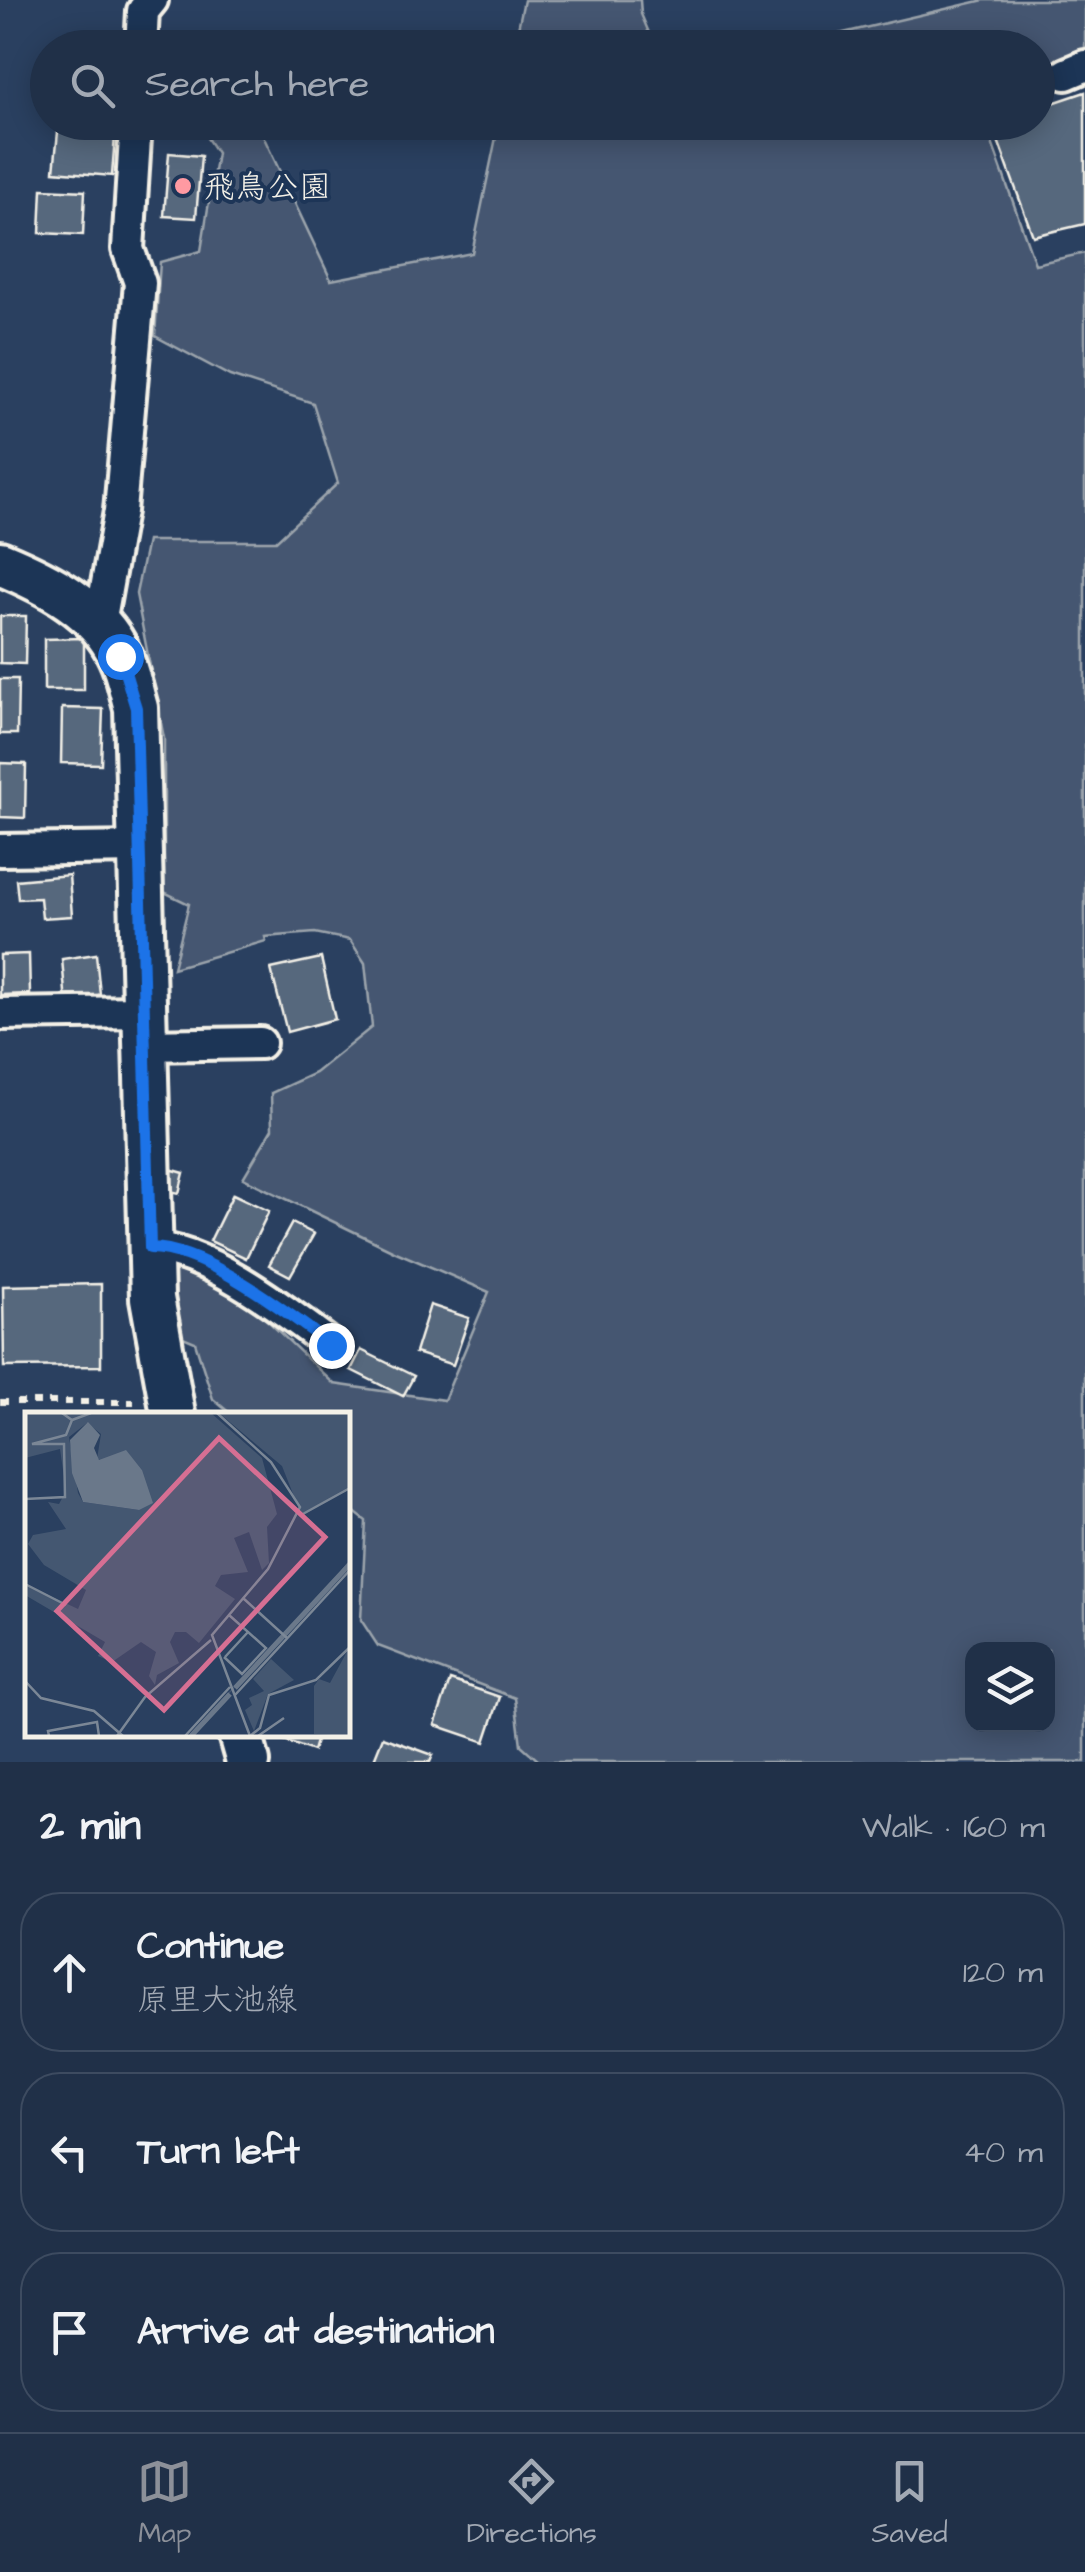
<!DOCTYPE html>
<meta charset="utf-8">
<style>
:root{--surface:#203048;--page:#2d3c52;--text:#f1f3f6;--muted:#a2a9b4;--line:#3d4b60;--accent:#8c9099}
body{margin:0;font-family:"Architects Daughter","Klee One",sans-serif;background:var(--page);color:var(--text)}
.controls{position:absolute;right:30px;bottom:30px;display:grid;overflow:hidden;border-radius:20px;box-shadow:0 5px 25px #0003}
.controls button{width:90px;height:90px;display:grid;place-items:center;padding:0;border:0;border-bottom:2px solid var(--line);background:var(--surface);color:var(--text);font:50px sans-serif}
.stop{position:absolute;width:30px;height:30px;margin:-22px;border:8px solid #1a73e8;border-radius:50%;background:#fff}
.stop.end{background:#1a73e8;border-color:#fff;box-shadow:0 2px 10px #0008}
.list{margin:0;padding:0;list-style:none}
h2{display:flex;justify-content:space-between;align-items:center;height:130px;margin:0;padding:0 40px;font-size:42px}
h2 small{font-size:32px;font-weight:400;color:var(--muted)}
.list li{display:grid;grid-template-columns:65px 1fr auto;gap:30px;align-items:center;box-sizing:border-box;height:160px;margin:0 20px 20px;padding:0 20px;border:2px solid var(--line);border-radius:40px}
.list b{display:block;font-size:38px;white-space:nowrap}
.list p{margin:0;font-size:32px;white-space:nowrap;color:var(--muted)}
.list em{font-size:32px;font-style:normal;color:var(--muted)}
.icon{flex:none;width:55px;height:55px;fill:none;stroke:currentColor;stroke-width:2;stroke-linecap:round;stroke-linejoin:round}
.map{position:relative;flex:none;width:1085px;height:1762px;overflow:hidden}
.search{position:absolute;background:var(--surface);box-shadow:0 5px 25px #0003;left:30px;right:30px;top:30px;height:110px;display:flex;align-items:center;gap:25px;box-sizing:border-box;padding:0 35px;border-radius:55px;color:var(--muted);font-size:38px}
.sheet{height:670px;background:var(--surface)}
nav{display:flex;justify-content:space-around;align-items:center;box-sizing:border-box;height:140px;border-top:2px solid var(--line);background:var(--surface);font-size:28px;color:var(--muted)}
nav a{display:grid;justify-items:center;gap:5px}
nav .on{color:var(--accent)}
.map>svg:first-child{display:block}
.green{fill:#445771;stroke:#9ca4ac;stroke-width:2.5;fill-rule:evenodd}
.building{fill:#56677d;stroke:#f4f1e8;stroke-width:2.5}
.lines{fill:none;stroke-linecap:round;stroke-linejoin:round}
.street-casing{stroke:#f4f1e8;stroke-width:38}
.secondary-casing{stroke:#f4f1e8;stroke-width:50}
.path{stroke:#f4f1e8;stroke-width:6;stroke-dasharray:8 8;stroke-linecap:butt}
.street{stroke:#1d3557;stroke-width:30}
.secondary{stroke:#1d3557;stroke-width:42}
.route{stroke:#1a73e8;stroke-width:12}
.poi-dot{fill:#ff9aa2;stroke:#1d3557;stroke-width:4}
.labels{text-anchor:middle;stroke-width:8;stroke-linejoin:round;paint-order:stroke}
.poi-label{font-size:32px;fill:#f4f1e8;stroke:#1d3557;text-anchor:start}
.inset-river{fill:none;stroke:#6a788a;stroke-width:5}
.inset-road{fill:none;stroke:#7b8796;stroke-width:2.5}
.view{fill:#d66f93;fill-opacity:0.15;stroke:#d66f93;stroke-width:5}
.inset-edge{fill:none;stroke:#f4f1e8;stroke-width:5}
</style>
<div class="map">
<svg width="1085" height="1762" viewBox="0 0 1085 1762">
<rect width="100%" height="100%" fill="#2a4060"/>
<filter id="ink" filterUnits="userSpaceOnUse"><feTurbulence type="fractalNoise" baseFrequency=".01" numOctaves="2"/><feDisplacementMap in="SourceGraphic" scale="20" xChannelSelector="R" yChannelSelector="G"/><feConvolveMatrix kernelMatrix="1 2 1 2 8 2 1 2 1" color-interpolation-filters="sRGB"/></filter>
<g filter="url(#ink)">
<path class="green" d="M524,0H640L641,14L655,47H514Z
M984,0H1085V78L1038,95V48H779Z
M197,123H257L331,280L472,253L499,123H985L1035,264L1085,253V1762H540L521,1745L515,1698L378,1646L361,1620L366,1521L348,1507V1414H231L213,1399L195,1342L178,1335L173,1262L227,1282L334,1384L444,1400L489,1292L396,1252L243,1178L272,1129L271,1093L315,1073L372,1027L365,963L350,940L315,933L265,937L266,941L173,968L189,904L164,892V738L136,594L147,541H276L338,483L313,403L230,376L155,336L160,262L201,251L217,153ZM972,1650H1048V1724H972Z"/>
<path class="building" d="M1085,92V224L1033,236L992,124L1038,122V108Z
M59,122H116L112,176L54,171Z
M169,153L201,156L196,218L164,216Z
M42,189L85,191L83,235L40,233Z
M0,616H26L25,664L0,663Z
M84,638V690H44V639Z
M0,679H18L17,734H0Z
M62,708L103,709L101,764L61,763Z
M0,763L26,764L25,818L0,817Z
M69,875L72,916L42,918L40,898L18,899L16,880Z
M29,954L30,994L0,995V955Z
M96,954L101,1005L66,1003L62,959Z
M321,958L335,1019L287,1032L271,969Z
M166,1168L184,1173L179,1193L161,1189Z
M233,1194L269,1211L246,1258L210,1241Z
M292,1223L314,1234L290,1276L269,1265Z
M101,1284V1366L4,1367L3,1286Z
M430,1305L469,1318L453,1365L415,1353Z
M361,1350L414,1376L403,1396L351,1370Z
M450,1680L500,1697L485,1742L435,1725Z
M264,1734H318L313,1751Z
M383,1737L433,1755L430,1762H373Z"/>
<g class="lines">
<g class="street-casing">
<path id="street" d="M141,48L143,11L152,0
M1066,74L1085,66
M100,623L120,511L140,283L128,249L136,122
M0,850L140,848
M0,1014L144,1012
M145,1045L260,1043
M150,1248C205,1248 287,1312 331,1345"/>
</g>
<g class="secondary-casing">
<path id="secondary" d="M0,563C46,582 99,608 120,656C128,672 131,691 136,708L152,1298L173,1414
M240,1734L248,1762"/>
</g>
<path class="path" d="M0,1402H134"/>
<use href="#street" class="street"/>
<use href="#secondary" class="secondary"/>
</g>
</g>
<g class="lines" filter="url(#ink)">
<path class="route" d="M120,656L136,708L150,1248C205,1248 287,1312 331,1345"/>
</g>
<circle class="poi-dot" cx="183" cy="186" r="10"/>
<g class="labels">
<g class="poi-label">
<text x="203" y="197">飛鳥公園</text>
</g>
</g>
<g transform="translate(25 1412)">
<rect width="325" height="325" fill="#2a4060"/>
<path d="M0,1H186L237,46L252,102L242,115L244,151L237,158L224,120L209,126L223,160L196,163L190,174L210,187L174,231L161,220H150L145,230L154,251L132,263L130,273L124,264L131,240L116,230L87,250L73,244L80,230L0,183V172L53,197L61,178L19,153L3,132L8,123L41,117L23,90L34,92L41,79L35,37L0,46ZM62,11L76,22L72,47L82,50L101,39L117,58L114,98L58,90L53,81L44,25ZM194,1H325V76L276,102L257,54ZM325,147L304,179L163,324L310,166ZM325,234V324L289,322V274L294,267L305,271ZM246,247L269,268L243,282L229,319L220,298L227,293L224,286L239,279L228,267Z" fill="#445771" fill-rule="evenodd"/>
<path d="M63,10L75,23L69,36L74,48L101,38L117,58L128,91L114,98L58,90L47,61L45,28Z" fill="#6a788a"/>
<path class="inset-river" d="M210,276L325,152M166,324L205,282"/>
<path class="inset-road" d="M37,1L47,8L66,1M192,1L246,50L275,95L243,157L187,223L225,324M0,87L40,85L39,32H7L41,23L47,8M276,103L325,76M0,172L41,193M218,186L262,226M199,245L217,262L241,236L204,203M200,245L223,220M0,269L16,286L69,299L98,324M210,283L325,158M24,324L23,319L72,310L74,324M92,324L120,285L186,228M160,324L205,275M225,324L235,316L244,283L291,268L325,235M233,324L259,306"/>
<path class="view" d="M194,26L300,125L139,298L32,199Z"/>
<rect width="325" height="325" class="inset-edge"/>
</g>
</svg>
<div class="controls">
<button><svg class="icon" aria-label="layers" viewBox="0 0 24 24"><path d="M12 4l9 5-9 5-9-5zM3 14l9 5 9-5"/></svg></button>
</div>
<div class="stop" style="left:120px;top:656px"></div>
<div class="stop end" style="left:331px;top:1345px"></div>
<div class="search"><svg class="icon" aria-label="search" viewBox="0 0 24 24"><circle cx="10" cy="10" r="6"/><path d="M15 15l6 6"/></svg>Search here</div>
</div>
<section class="sheet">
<h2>2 min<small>Walk · 160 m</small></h2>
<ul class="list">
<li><svg class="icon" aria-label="ahead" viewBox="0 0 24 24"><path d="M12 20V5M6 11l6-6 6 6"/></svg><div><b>Continue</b><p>原里大池線</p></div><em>120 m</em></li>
<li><svg class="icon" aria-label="left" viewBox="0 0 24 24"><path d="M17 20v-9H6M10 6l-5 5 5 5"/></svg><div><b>Turn left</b></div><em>40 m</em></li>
<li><svg class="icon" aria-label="arrive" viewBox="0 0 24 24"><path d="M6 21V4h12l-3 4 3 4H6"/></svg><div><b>Arrive at destination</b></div></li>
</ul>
</section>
<nav>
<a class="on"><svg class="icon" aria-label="map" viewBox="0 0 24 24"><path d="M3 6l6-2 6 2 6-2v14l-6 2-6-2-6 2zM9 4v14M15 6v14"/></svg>Map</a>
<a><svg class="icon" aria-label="directions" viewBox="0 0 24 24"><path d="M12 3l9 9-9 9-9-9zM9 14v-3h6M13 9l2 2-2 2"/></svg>Directions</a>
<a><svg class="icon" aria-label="saved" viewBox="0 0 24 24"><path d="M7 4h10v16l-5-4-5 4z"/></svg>Saved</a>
</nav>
